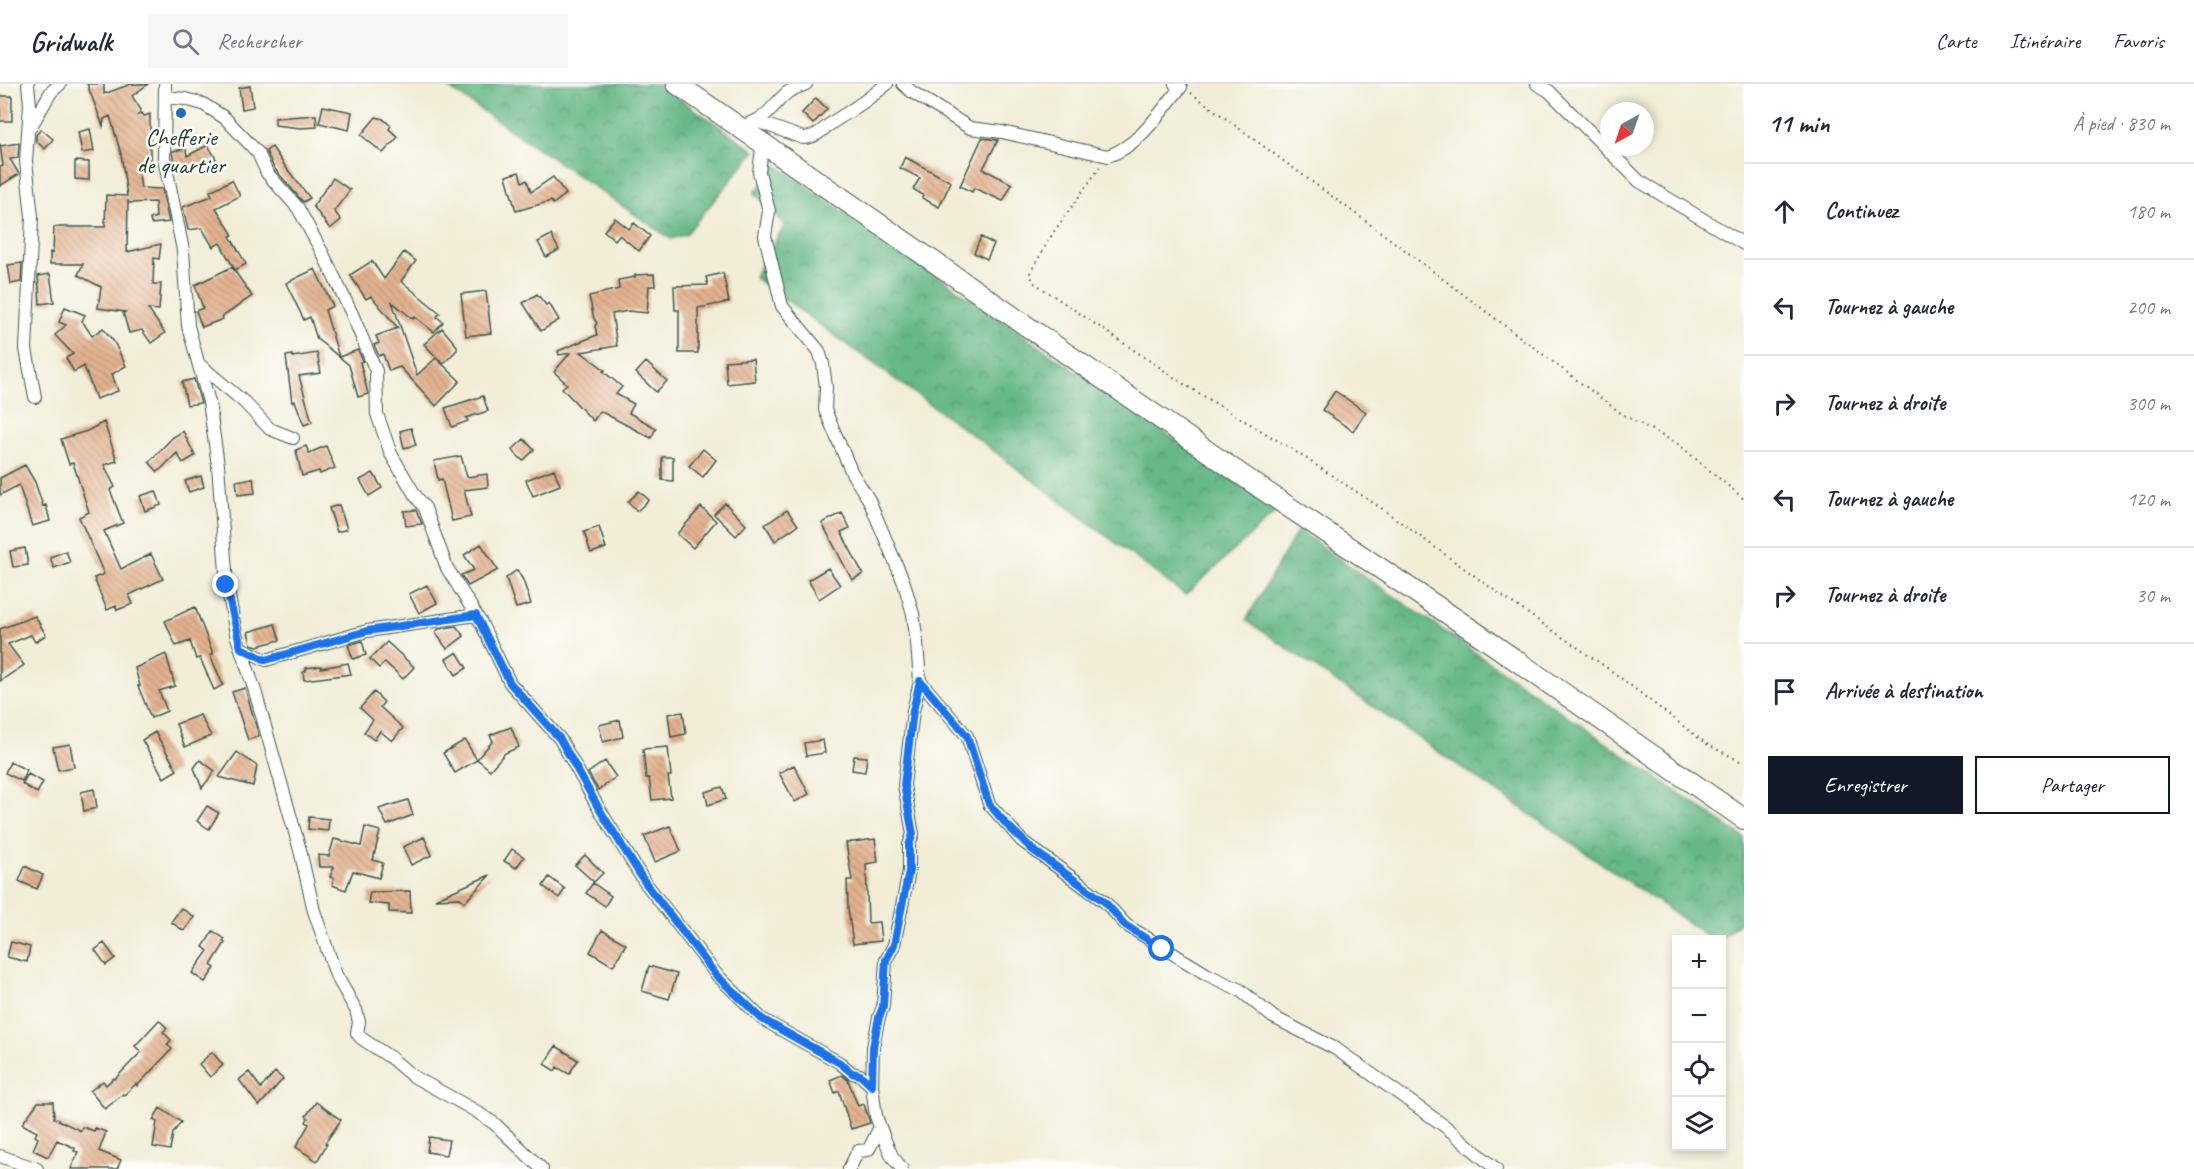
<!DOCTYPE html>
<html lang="fr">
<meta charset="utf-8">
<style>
:root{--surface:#fff;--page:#f6f6f7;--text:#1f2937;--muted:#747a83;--line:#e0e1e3;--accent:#111827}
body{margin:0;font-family:Caveat,sans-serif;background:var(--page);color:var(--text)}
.controls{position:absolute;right:18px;bottom:18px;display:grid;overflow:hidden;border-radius:0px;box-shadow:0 3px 9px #0003}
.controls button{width:54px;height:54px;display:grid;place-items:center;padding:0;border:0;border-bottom:2px solid var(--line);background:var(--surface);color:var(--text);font:30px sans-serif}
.compass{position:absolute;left:1600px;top:18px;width:54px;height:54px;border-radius:50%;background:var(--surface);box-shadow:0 3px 9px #0003;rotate:220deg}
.stop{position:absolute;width:18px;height:18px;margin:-14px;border:4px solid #1a73e8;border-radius:50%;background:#fff}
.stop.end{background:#1a73e8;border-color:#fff;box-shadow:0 2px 6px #0008}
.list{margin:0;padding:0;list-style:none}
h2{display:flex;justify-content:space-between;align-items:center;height:78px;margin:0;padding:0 24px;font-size:26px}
h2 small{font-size:20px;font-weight:400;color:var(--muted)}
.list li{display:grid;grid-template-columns:39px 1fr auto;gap:18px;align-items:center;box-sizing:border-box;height:96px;padding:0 24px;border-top:2px solid var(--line)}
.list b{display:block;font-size:22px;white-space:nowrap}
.list em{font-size:20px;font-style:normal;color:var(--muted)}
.actions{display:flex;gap:12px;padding:18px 24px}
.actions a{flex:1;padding:14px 0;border:2px solid var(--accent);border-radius:0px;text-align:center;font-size:21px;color:var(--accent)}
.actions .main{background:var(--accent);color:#fff}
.icon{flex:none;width:33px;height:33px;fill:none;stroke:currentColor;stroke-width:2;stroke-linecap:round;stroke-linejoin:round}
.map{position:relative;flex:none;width:1744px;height:1085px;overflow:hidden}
header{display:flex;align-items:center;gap:36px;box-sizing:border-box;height:84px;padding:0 30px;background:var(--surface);border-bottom:2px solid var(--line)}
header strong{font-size:28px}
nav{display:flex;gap:33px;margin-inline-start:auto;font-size:21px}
.search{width:420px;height:54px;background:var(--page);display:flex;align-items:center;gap:15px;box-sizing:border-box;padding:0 21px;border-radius:0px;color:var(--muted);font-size:22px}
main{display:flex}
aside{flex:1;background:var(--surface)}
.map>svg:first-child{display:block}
.forest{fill:url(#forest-crowns);stroke:#427a5d;stroke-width:1.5}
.building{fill:url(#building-back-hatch)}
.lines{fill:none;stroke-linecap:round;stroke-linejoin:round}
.minor-casing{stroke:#3e574c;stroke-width:14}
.primary-casing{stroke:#3e574c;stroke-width:22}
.path{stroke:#3e574c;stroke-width:2;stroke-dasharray:1.5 4.5;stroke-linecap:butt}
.minor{stroke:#fff;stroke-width:12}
.primary{stroke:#fff;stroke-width:20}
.route{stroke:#1a73e8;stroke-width:8}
.poi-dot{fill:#1f6fb2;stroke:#fdfcf7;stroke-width:2}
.labels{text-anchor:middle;stroke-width:5;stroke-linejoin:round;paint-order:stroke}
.poi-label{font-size:24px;fill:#1f3d34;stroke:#fdfcf7}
</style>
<header>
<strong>Gridwalk</strong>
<div class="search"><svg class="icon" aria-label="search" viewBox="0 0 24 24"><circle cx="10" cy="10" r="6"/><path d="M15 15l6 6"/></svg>Rechercher</div>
<nav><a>Carte</a><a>Itinéraire</a><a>Favoris</a></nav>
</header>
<main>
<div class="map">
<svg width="1744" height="1085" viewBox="0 0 1744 1085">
<defs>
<pattern id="forest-crowns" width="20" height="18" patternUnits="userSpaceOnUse" patternTransform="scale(1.5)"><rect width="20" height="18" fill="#66b886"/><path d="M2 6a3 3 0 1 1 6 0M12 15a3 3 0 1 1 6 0" fill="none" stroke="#53976e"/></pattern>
<pattern id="building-back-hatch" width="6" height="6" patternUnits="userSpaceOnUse" patternTransform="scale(1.5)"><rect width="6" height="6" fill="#e4b28f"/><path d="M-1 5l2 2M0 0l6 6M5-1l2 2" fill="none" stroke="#b89276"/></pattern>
</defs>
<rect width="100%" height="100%" fill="#fdfcf7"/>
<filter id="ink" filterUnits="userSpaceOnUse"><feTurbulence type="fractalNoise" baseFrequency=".0167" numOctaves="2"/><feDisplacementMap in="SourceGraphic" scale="12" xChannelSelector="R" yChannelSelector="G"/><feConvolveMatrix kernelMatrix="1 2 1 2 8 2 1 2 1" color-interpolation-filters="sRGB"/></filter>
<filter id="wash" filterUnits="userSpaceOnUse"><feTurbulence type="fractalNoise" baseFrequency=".008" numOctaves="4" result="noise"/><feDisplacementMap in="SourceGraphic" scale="24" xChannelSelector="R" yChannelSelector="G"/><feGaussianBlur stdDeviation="1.35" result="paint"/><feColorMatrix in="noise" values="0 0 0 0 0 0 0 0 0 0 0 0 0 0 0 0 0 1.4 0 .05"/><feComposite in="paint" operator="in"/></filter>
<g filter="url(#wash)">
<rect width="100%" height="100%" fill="#f1edd7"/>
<path class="forest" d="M443,0H658L755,67L686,150L671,155Z
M776,81L1212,381L1277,427L1185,511L982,358L754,193L785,141L755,109Z
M1298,446L1744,754V834L1721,855H1712L1246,536Z"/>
<g id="blocks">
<path class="building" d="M87,0H104V10L131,0H148L132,12L141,26L138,31L142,29L144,32L150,30V78H137L141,104L162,105L169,138L151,140L150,135L156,133L155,118L128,119V116L127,168L161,160L159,175L154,174L153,200H161L159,226L148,225L165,249L151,259L142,246L129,249L123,229L125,228L98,224L101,203L78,191L83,180H50V168L53,169L54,143H105L106,111L127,112L121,70L110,32L104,35L103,42Z
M250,2L253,23L242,25L239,4Z
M0,12H12V37H0Z
M816,14L827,25L813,40L802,29Z
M323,22L352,28L349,46L319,39Z
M316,31L317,43L300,44L275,41V34Z
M376,33L383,35L391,42L389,45L398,53L383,69L361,51Z
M41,45L53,55L45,65L36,57V51Z
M90,45L94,67L82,69L78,48Z
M982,54L998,56L983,85L1012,100L1003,117L974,104L972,108L960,102Z
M19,59L18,74L10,75L19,90L0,102V83L3,82L0,60L1,62Z
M208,61L216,75L202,82L200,80L175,85L172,67L186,65L187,72Z
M272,63L287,85L310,114L303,118L274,84L266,67Z
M905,73L951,98L939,123L922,114L923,111L913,105L920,94L900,84Z
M75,77L89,78V96L75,95Z
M519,88L522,98L527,96L531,108L553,93L566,110L553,120L551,117L516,127L506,92Z
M333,94L350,106L334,127L341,136L330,145L313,122Z
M232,96L240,112L216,124L233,151L230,152L246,180L235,186L220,159L213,163L202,144L188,146L183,123L212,112L210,107Z
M615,134L629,145L634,139L650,152L639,167L619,151L615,156L604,147Z
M551,151L559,166L546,173L538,158Z
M981,153L994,160L987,175L974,169Z
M404,168L416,177L401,197L440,229L437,233L443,238L434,248L415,233L413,235L392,218L417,291L436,274L460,297L436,322L400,283L389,287L383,270L379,272L374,261L379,259L376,252L398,244L371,212L366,215L350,191L372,177L384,195Z
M22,179L21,198L11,200L8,181Z
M232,183L252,212L222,233L223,235L202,243L196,227L203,224L195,201Z
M315,185L333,222L325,226L339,273L358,266L363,277L360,278L368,310L358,313L349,281L317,255L310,233L304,236L286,199Z
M723,189L729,218L698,224V269H679V226H675L674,202L708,201L706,193Z
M50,190L54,218L40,220L38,192Z
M654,190L655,202H649L647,229L628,227L612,230L617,262L581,268L605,286L603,287L622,303L616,310L634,320L629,329L656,344L651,354L600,327L593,337L562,304L567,300L554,288L570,269L559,271L558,267L597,251L595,242L597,239L594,235L589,212L619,205L618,196L635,193V191Z
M486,207L491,249L466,252L461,210Z
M537,210L546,221L549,219L559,236L541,247L523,219Z
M65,223L85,231L82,237L92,252L103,244L114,258L126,282L112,290L118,307L96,315L84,282L74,288L66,274L73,270L55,251L66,241L59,238Z
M442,244L457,262V266L443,280L424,260Z
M317,269L321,289L299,292L312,338L304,341L295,317L292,318L286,272L292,271L293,273Z
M753,275L755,297L727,300L725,277Z
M646,278L667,297L656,308L636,289Z
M194,295L201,319L187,321L182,298Z
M1335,307L1366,328L1353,347L1322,326Z
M483,312L488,327L466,334L468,337L452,343L445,324Z
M104,338L117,377L104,381L115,403L110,406L123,439L104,447L121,485L151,470L163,495L129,511L133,520L117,526L116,522L107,526L94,494L104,490L79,433L89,428L73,379L69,380L61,355L87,347Z
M411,344L416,361L404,364L400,347Z
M183,347L195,372L183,379L177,369L158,388L149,378L173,353Z
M524,355L534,366L523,377L512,366Z
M306,362L309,369L326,362L335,384L320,390L319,387L302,392L296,366Z
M703,365L716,376L703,393L689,382Z
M461,372L467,393L487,390L488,403L464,406L471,433L452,437L442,395L438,396L434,377Z
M662,373H673V397L662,396Z
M25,381L35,398L43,422L46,421L50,437L32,442L19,401L0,411V394Z
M554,385L560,401L533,412L526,396Z
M373,389L382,404L369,412L360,396Z
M201,392L204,403L189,408L185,397Z
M253,394L255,409L238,411L236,397Z
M156,407L161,421L145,427L140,412Z
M639,407L649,416L637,427L628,418Z
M725,419L746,441L736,452L714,430Z
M339,421L347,445L337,448L329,424Z
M701,423L716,437L693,464L677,450Z
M416,426L422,440L406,442L404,427Z
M787,426L798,441L775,457L765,441Z
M842,429L850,444L841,448L863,490L852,496L822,439Z
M599,443L606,464L591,469L584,448Z
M481,460L498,486L468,502L461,491L474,486L464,471Z
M25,464L28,481L13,483L10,467Z
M66,467L70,478L54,484L50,473Z
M828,484L840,501L819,515L808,496Z
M517,486L523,496L531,520L516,524L506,494Z
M427,501L437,519L419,529L409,510Z
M195,523L213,570L210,571L223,601L214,606L200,574L196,575L190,557L176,562L165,537Z
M35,532L46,551L35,558L31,551L8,560L24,581L0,597V545Z
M275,540L280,556L257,562L251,560L248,548Z
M456,542L464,552L447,565L435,548L439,545Z
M362,557L366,571L353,575L348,561Z
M387,558L414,583L403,595L385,578L379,584L370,575Z
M457,568L467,584L456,591L446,575Z
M166,570L175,602L159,607L167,627L151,634L138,602H140L135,584Z
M348,579L351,590L304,596L303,588L306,587V584L321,582V584Z
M245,604L259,652L248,656L232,608Z
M374,608L384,618L380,623L403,644L392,657L380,647L374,656L364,648L373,636L360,624Z
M683,628L686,650L671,653L668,630Z
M200,631L211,652L185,663L176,640Z
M620,636L623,653L603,658L599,641Z
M511,643L519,663L505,669L490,686L477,675L493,657L490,651Z
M155,648L177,686L164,694L142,656Z
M465,656L477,676L455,689L443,669Z
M823,656L825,669L806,672L804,659Z
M70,660L74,683L58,686L53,663Z
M668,663L671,692H668L671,714L652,716L649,694H646L643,665Z
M237,668L257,682L253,702L219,693Z
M854,672L867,673L865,688L852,686Z
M200,676L215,687L202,704L194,684Z
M605,677L616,693L598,706L588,689Z
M10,678L27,686L22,697L5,689Z
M794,681L809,710L795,718L779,689Z
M28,690L43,698L37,709L22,700Z
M722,703L726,715L708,721L705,708Z
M94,705L97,724L84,727L81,708Z
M408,716L413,731L387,741L379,725Z
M207,722L219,729L209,745L197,737Z
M309,733L329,735L328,747L308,745Z
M670,742L681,767L655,778L644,752Z
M365,743L380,747L373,776L383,779L379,794L353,787L346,806L332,801L334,794L330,793L334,783H319L318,771L329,772L334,755L361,762Z
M424,753L432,771L411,781L403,763Z
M875,755L878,778L866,780L868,839L879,838L881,857L853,860L848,824L847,796H852L846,759Z
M512,765L524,773L516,784L504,777Z
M585,771L603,789L594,798L575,781Z
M25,782L43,791L37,805L19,797Z
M490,791L465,818L460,814L435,815Z
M549,793L565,805L559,814L543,802Z
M593,799L611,812L605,822L586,809Z
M410,807L411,829L389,828V821L368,819L370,808Z
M181,824L194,833L184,847L171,838Z
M602,846L626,860L613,882L590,868Z
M213,847L225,855L223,857L225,859L211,881L215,884L205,898L192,889L208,867L203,863Z
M11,858L30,863L27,878L7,873Z
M104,859L115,874L106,881L95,866Z
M649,882L677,890L669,915L642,907Z
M159,936L167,944L163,948L171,956L167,961L172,965L137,1002L136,1000L124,1011L123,1010L105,1025L90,1007L103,997L106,1001L114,994L115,995L141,968L135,962Z
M556,962L578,976L569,990L557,983L555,987L544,980Z
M212,968L223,981L210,993L199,980Z
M249,988L261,1004L275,988L283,995L259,1022L239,996Z
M842,991L848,996L858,1022L864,1020L870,1039L851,1045L839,1007L835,1009L830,996Z
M38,1018H53L54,1034L81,1047L82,1043L94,1047L95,1044L106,1048L99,1067L121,1076L117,1085H71L78,1068L74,1067L75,1064L57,1056L48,1073L33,1066L38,1054L35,1052L37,1048L22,1040Z
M316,1018L341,1036L325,1059L327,1060L317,1077L296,1063L309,1040L306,1038L308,1034L306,1032Z
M160,1024L181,1038L173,1049L170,1066L153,1063L157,1038L153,1036Z
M429,1053L449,1056L446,1071L427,1068Z"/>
</g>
</g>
<g filter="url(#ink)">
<use href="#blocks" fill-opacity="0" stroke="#3e574c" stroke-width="1.5"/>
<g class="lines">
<g class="minor-casing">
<path id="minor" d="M28,0L30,21L26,77L32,133L26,265L35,313
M165,0L164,74L183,166L188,242L209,318L218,381L227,501L236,550L255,607L300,766L314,827L336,891L356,926L359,938L357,949L361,954L391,974L411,991L474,1026L495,1040L542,1085
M903,0L912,8L970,44L1002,48L1108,72C1140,61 1160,28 1181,3L1175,0
M1537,0L1549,7L1639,97L1744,160
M166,13L185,15L203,20L225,34L258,69L267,89L298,124L323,170L352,230L376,287L377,330L391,370L415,411L425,424L447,484L481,539L510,599L560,655L598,723L644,797L716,890L762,935L840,979L852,989L860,991L872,1002L876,1032L884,1054L892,1072L902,1085
M756,37L803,54C818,54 824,43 836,36C854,25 870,14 887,0
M750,39C767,35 775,18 788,8C793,5 800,2 806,0
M30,44L51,8L60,0
M757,57L762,64L759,88L769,127L765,152L782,222L819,267L823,280L826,303L825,326L852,389L869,416L904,499L913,530L917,559L920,597L913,627L904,701L913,750L909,761V787L894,861L886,876L883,923L879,933L873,963L872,1002
M200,281L244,318L270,345L293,354
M241,564L266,576L367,547L476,531
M920,597L967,652L989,720L1022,757L1105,818L1126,841L1208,891L1240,906L1273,933L1336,965L1446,1043L1496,1085
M0,1072L37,1085
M849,1085L858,1067L868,1066L870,1063L880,1043"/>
</g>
<g class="primary-casing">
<path id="primary" d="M677,0L1262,405L1481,552L1744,735"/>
</g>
<path class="path" d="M1191,9L1390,155L1622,330L1678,360L1744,415
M1100,83L1053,149L1030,189L1033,198L1187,302L1290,364L1381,424L1498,509L1613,588L1708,661L1744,679"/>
<use href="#minor" class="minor"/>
<use href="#primary" class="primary"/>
</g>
</g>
<g class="lines" filter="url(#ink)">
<path class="route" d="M226,501L241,564L266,576L367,547L476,531L510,599L560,655L598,723L644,797L716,891L762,935L840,979L852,989L860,991L872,1002L873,963L879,933L883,923L886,876L894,861L909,787V761L913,750L904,701L913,627L920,597L967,652L989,720L1007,741L1033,766L1105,818L1125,841L1162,865"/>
</g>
<circle class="poi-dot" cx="181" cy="29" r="6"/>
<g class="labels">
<g class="poi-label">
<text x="181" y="61">Chefferie<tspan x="181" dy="28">de quartier</tspan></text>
</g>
</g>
</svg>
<div class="controls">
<button>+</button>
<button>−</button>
<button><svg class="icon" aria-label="locate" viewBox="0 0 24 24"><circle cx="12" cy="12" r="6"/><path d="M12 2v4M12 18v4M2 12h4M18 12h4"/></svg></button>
<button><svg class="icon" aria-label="layers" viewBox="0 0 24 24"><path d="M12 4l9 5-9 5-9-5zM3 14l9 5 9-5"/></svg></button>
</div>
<svg class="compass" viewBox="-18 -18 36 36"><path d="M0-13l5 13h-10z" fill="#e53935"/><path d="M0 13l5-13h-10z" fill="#747a83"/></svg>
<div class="stop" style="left:1162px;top:865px"></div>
<div class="stop end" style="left:226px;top:501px"></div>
</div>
<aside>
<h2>11 min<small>À pied · 830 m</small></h2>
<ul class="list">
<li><svg class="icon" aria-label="ahead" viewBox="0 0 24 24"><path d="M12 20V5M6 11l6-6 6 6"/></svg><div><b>Continuez</b></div><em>180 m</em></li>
<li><svg class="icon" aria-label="left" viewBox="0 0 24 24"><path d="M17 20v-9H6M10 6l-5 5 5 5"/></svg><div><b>Tournez à gauche</b></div><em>200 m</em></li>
<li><svg class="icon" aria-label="right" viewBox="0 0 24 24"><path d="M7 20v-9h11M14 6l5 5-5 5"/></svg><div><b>Tournez à droite</b></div><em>300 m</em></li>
<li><svg class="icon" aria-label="left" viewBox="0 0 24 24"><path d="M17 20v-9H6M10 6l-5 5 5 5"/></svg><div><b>Tournez à gauche</b></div><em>120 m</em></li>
<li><svg class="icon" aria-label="right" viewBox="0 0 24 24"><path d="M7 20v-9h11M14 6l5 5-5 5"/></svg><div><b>Tournez à droite</b></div><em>30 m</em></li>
<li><svg class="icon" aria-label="arrive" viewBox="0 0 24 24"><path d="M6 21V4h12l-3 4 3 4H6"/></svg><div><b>Arrivée à destination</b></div></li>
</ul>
<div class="actions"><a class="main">Enregistrer</a><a>Partager</a></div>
</aside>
</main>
